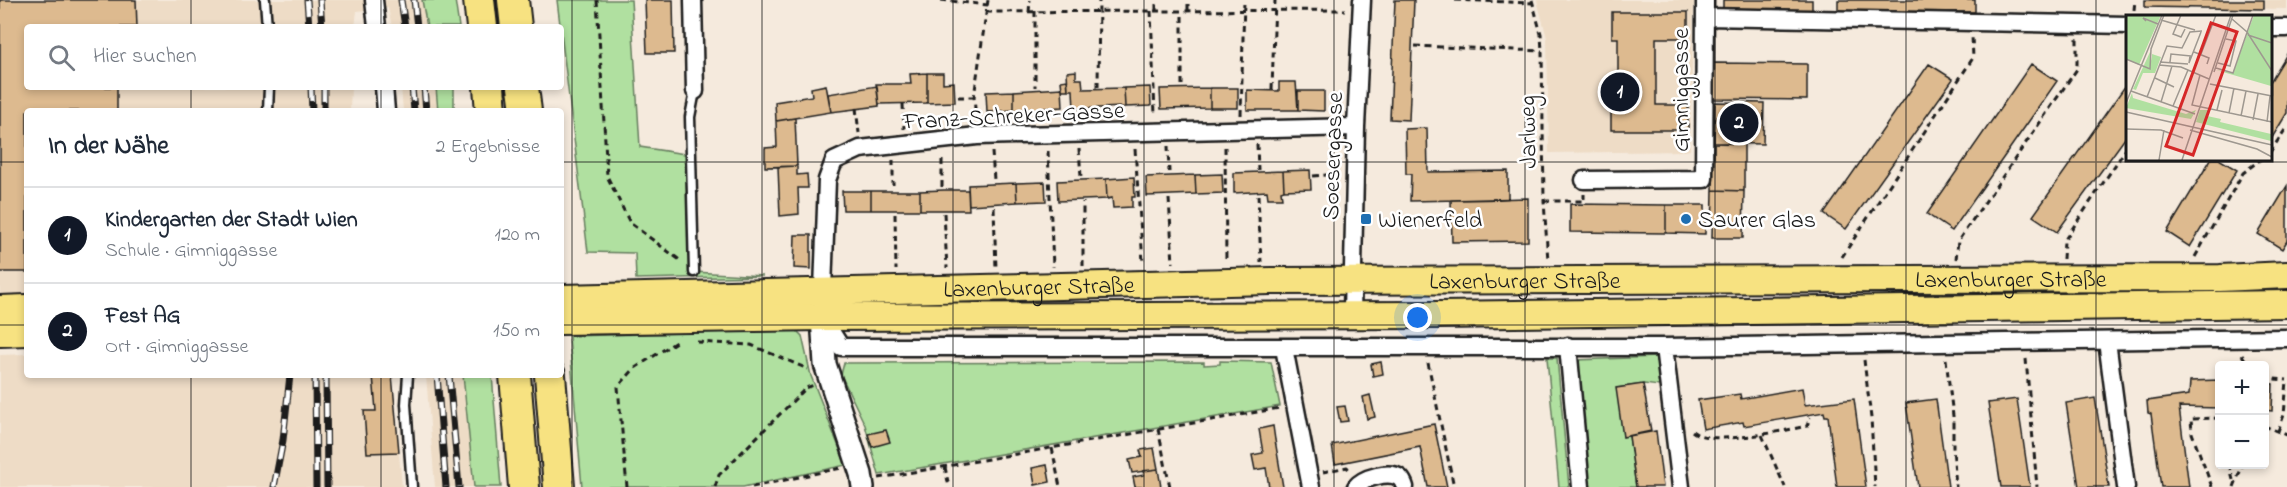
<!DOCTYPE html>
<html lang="de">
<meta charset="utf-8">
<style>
:root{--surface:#fff;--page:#f6f6f7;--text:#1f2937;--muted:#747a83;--line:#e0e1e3;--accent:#111827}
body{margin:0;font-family:"Indie Flower",sans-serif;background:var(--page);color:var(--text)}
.controls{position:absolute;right:18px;bottom:18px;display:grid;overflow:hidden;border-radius:6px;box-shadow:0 3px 9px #0003}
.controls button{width:54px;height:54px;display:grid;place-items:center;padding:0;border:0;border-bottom:2px solid var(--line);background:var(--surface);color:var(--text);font:30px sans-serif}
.you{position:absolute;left:1418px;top:318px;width:21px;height:21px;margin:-15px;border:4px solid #fff;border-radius:50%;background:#1a73e8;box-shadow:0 0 0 9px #1a73e833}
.badge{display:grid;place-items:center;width:39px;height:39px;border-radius:50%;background:var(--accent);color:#fff;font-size:20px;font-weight:700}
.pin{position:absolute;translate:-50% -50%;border:3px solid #fff;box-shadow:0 2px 6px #0006}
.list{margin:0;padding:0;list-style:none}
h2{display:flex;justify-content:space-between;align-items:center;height:78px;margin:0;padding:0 24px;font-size:26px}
h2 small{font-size:20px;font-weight:400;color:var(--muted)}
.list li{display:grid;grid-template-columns:39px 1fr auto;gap:18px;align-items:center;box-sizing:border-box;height:96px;padding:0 24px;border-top:2px solid var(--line)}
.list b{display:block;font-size:22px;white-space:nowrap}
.list p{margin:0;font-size:20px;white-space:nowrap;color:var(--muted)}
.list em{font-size:20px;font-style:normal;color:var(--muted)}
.icon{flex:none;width:33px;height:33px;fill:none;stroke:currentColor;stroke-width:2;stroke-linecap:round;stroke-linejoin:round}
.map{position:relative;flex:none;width:2287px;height:487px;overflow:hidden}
.search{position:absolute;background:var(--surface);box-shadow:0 3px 9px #0003;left:24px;top:24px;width:540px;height:66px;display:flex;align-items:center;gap:15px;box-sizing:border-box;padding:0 21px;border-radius:6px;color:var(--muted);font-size:22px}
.panel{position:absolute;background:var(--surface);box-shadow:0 3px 9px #0003;left:24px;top:108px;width:540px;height:270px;border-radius:6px}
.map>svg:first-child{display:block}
.built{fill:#eedcc6}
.green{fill:#b0e0a0;stroke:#667e5e;stroke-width:1.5}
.building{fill:#ddba8f;stroke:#1c1c1c;stroke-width:1.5}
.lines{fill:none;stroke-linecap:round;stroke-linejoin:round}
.service-casing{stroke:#1c1c1c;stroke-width:13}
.minor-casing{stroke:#1c1c1c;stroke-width:21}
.tertiary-casing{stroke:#1c1c1c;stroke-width:26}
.primary-casing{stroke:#1c1c1c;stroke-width:30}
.motorway-casing{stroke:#1c1c1c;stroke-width:34}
.path{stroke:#1c1c1c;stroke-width:3;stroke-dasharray:6 4.5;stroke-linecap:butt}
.service{stroke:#fff;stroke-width:8}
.minor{stroke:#fff;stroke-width:16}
.tertiary{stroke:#fff;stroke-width:21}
.primary{stroke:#f7e281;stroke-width:26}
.motorway{stroke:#f7e281;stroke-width:30}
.rail-casing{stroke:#1c1c1c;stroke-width:7}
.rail{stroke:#fff;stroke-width:4.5;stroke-dasharray:14;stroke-linecap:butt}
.grid{fill:none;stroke:#1c1c1c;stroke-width:1.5;stroke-opacity:0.55}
.poi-dot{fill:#1f6fb2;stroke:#fff;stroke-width:2}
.labels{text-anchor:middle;stroke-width:5;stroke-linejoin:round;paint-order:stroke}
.street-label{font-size:24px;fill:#1c1c1c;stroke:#fff}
.poi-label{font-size:24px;fill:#1c1c1c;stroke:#fff;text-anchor:start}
.inset-road{fill:none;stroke:#9e9890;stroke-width:1.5}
.view{fill:#d62828;fill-opacity:0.15;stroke:#d62828;stroke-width:3}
.inset-edge{fill:none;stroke:#1c1c1c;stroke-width:3}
</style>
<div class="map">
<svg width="2287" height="487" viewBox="0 0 2287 487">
<rect width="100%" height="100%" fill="#f5eadd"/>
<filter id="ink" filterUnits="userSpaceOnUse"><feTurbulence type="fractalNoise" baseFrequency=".0167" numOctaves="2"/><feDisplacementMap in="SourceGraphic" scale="12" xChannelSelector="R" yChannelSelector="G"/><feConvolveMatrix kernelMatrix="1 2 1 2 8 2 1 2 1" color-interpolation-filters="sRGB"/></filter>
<g filter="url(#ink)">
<path class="built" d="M0,0H422L427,27H392L388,8L357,11L355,27H27V87H351L350,111H27V295H0Z
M1537,0H1694L1690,150L1685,151L1549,153L1547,38Z
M2145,0H2287V9L2145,7Z
M401,87H436L438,111H403Z
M27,354V375H392L402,487H0V355Z
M426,375H463L474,487H435Z"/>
<path class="green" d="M422,0H455L459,27H427Z
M557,0H631L640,147L691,155L694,272L763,276L636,279L635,253L588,252Z
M436,87H454V111H438Z
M796,330L802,336L811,376L846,465L743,487H582L569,336Z
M1656,357L1659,386L1644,384L1617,388L1623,436H1629L1636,487H1588L1576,360Z
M1547,358H1557L1569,487H1559Z
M1220,361L1271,362L1280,406L879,475L865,425L841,375L844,363L1204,362V365L1220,364Z
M463,375H492L501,487H474Z"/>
<path class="building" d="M0,0H136L137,27H27V87H117V111H27V272H0Z
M645,0H673L674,53H647Z
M1395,0H1414L1409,120L1390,119Z
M1723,0H1812V10L1723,9Z
M1838,0H1975V12L1838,11Z
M2145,0H2264V9L2145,7Z
M1612,12H1688V38H1656V105H1688V130H1611V103H1618V38H1612Z
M2287,54V113L2270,141V82Z
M1714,63L1807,64V100L1713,99Z
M1929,64L1953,79L1846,229L1824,214Z
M2031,64L2057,81L1952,231L1927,214Z
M1076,71V79H1082L1083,89L1124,88L1125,107L1074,109L1073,90H1068L1067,72Z
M927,73H943V83L954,82L955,102L927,103Z
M927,73V103L879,104L876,84H911L910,74Z
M1067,80L1068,90H1062L1061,81Z
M1279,82H1296L1298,110H1247V90L1279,91Z
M2128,82V134L2057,232L2033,216Z
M826,85L831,112L776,121L775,102L812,96L811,88Z
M877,86L879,106L831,112L828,94Z
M1150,87L1151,106L1125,107L1124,88Z
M1062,88L1063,107L1014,110V91Z
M1210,88V108L1161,109L1160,89Z
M1210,88H1238V108H1210Z
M1014,91V110L987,112L986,92Z
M1298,91H1324V111L1298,110Z
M1715,102L1764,103L1763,144L1714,143Z
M795,118L797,166L765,167V148L777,147L776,121Z
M1427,128L1428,172L1508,171V199L1410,201L1411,174H1406L1405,129Z
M1714,143H1744V191L1713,190Z
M2211,159H2219L2237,170L2190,247L2167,232Z
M797,166V175L807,174L808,188H798L799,214L780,216L778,167Z
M1310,170L1311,189L1284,190L1283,171Z
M1283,171L1284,190L1281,191L1282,198H1268L1267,191L1234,193V173Z
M1222,174L1223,193L1196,194L1195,175Z
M1195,175L1196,194L1147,196L1146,177Z
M1134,177L1135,197H1132V207L1113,208L1112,198L1107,199L1106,179Z
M1106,179L1107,199L1058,201L1057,181Z
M1045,182L1046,201L1017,202L1016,183Z
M1016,183L1017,202L969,205L968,185Z
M2287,186V241L2282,249L2258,234Z
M944,190H968L969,210H920V191Z
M1713,190L1744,191L1743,238H1712Z
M842,191H871V210H843Z
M871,191H920V210H871Z
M1528,198V241L1452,242L1451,200Z
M1570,204L1666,205V233L1570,232Z
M1666,205H1705V234L1666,233Z
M795,235H811V269L794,268Z
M1381,362L1383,374L1373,376L1371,364Z
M373,375H392L399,452L367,453L364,411H376Z
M2220,380V408L2179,407L2189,487H2161L2151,414L2148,413L2147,401L2189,395L2190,381Z
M2264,383L2273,384L2272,411L2264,410Z
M1643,384L1651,431L1623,437L1616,388Z
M1802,388L1805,405L1854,399L1866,487H1837L1828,416H1825L1824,412L1744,426L1743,422L1703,429L1698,400L1740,394L1741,399Z
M1370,395L1375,417L1367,419L1363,397Z
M2095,398L2109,487H2079L2066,403Z
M1936,399L1948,487H1918L1906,403Z
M2017,399L2030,487H2001L1988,403Z
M1345,406L1348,421L1340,422L1337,407Z
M1434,424L1447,487H1428L1420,447L1335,464L1332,445Z
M1273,426L1275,440L1283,487H1269L1266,468L1255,470L1252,455L1263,453L1259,429Z
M886,430L890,442L872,447L868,434Z
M1656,431L1663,487H1636L1629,436Z
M1154,448L1158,469L1132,473L1129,460L1142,457L1140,450Z
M1047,465L1050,482L1035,485L1032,468Z
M1158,469L1161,487H1135L1133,477L1144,475L1143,471Z"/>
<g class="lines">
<g class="service-casing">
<path id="service" d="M265,0L267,27
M268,111L269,87
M694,272L690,117L695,91
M408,375L406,404L412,487"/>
</g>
<g class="minor-casing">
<path id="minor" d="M374,0L377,27
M693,0L695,91
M1705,17L2128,25
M2270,28H2287
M384,87L386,111
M1356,127L977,136L860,149L834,161L827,180L822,317L841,347H1664L2287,338
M1584,180L1704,179L1705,0
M1352,315L1356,127L1362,0
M2107,341L2126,487
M1568,346L1581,487
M1664,347L1681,487
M1284,348L1311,487
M1356,487C1363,478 1389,470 1400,478C1402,480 1404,484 1405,487"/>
</g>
<g class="tertiary-casing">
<path id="tertiary" d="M822,317L825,364L861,474L863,487"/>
</g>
<g class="primary-casing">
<g id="primary">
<path id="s1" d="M561,298L1271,281L2220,278L2287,275"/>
<path d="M0,309L27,308"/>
<path d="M561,321L822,317L1440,315L2287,304"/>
<path d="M0,333L27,332"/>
</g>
</g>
<g class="motorway-casing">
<path id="motorway" d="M479,0L482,27
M513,0L516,27
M489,87L491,111
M523,87L526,111
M515,375L524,487
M550,375L559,487"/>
</g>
<path class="path" d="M597,0L607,176L630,223L681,261
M941,0L988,5
M1455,0L1533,3
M1532,0L1541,34L1542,52L1544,201L1548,261
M1156,10V0
M1188,10V0
M2134,10L2135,0
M1035,11V87
M1151,11L1155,115
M986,12L1345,10
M1029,12L1030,0
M1415,46L1542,51
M1182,85V12
M1098,87L1099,0
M1272,89L1275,0
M958,97H974
M903,104L904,129
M856,108L859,133
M1241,115L1244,0
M976,120L974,97L988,0
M1257,144L1258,170
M1168,146L1169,172
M1225,147L1226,261
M1079,149L1081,177
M1135,149L1143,262
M1048,151L1053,267
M992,152L994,180
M2270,152L2287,127
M893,160V185
M1313,176L1338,174
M942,187V156
M1258,195L1261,262
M1169,199L1173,263
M1544,201H1584V194
M994,207L996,269
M944,213L947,268
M895,214L896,270
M1842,257L1973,58L1972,36
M2195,257L2243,173L2261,159
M1956,259L1958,241L2077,69V38
M2063,259L2064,241L2128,146
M1083,266V202
M697,342L751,345L808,369
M2242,355L2249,366
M1946,359L1953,416V447L1956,487
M2026,359L2037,487
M1864,360L1871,418L1875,487
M1428,363L1454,487
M2264,378L2287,380
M2264,426L2287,435
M1158,429L1170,487
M1692,431C1711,447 1782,431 1807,426L1810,417
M2278,431L2284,415L2287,381
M1762,435L1785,487
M1052,448L1060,487
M2229,464L2234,484
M945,467L949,487
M1323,472L1347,467L1350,471
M879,478L1280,408
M627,487L618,387L635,368L679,340
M715,487L719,475L806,388L814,385
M752,487L841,468
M2212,487L2192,433L2191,419L2220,418
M2234,487L2243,464"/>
<use href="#service" class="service"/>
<use href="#minor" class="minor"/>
<use href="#tertiary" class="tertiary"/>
<use href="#primary" class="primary"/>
<use href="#motorway" class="motorway"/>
<g class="rail-casing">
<path id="rail" d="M307,0L309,27
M320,0L322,27
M401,0L405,27
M414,0L417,27
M311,87L312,111
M324,87V111
M412,87L414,111
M424,87L426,111
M315,375L316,487
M326,375L327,487
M437,375L446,487
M449,375L459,487
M274,487L283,440L290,375"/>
</g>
<use href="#rail" class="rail"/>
</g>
</g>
<path class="grid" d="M191,0V27M381,0V27M572,0V487M762,0V487M953,0V487M1144,0V487M1334,0V487M1525,0V487M1715,0V487M1906,0V487M2096,0V487M191,87V111M381,87V111M0,162H27M561,162H2287M0,325H27M561,325H2287M191,375V487M381,375V487"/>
<g class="poi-dot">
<rect x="1360" y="213" width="12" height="12" rx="3"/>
<circle cx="1686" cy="219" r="6"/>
</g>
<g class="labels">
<g class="street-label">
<text transform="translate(1680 90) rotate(-90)" y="8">Gimniggasse</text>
<text transform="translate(1014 115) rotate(-3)" y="8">Franz-Schreker-Gasse</text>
<text transform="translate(1527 132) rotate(-91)" y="8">Jarlweg</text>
<text transform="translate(1332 156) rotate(-88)" y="8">Soesergasse</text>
<text dy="8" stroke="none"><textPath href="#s1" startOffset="1450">Laxenburger Straße</textPath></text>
<text dy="8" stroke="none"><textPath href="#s1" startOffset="964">Laxenburger Straße</textPath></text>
<text dy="8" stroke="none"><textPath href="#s1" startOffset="478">Laxenburger Straße</textPath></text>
</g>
<g class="poi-label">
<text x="1378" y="227">Wienerfeld</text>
<text x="1698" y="227">Saurer Glas</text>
</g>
</g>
<g transform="translate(2126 15)">
<rect width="146" height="146" fill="#f5eadd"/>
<path d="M0,0H35L13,50L0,44ZM128,0H145V71L90,55L107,58ZM24,37L26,46V39L35,42L29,58H17L10,75L7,74ZM6,78L7,83L60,99L70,95L65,104L0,93ZM74,95H82L81,101L95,104L94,107L145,119V126L70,107Z" fill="#b0e0a0"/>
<path class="inset-road" d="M55,0L47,19L55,22L59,14M106,4L121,17L146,56M35,5L69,15M20,6L17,3L32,9M122,20L146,28M68,37L83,43L81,49M75,39L90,0M64,41L63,48L75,17M0,44L24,54L25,34L38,0M34,47L62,49M44,47L45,39L65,41M92,48L104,51L110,26L100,24M33,50L55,52L83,64M90,53L107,58L127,0M88,57L107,0M74,60L66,90L146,107M29,63L48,72M84,69L146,81M5,76L69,99M21,82L41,31L56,33L64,17L76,16M35,87L46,51M0,88L36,0M47,91L62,55M91,95L96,75M0,97L146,130M103,98L108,73M115,101L120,76M127,105L132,79M141,107L144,81M0,114L35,115L57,123M64,115L131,134L146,142M33,145L38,115M56,145L105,0"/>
<path class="view" d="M85,8L111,17L67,140L40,131Z"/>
<rect width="146" height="146" class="inset-edge"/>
</g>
</svg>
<div class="controls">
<button>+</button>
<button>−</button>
</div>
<div class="you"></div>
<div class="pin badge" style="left:1620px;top:92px">1</div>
<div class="pin badge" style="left:1739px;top:123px">2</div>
<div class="search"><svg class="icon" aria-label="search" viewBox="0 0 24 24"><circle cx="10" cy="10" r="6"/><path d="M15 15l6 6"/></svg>Hier suchen</div>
<section class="panel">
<h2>In der Nähe<small>2 Ergebnisse</small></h2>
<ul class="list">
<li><span class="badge">1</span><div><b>Kindergarten der Stadt Wien</b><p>Schule · Gimniggasse</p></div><em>120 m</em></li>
<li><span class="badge">2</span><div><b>Fest AG</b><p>Ort · Gimniggasse</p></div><em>150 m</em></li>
</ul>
</section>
</div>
